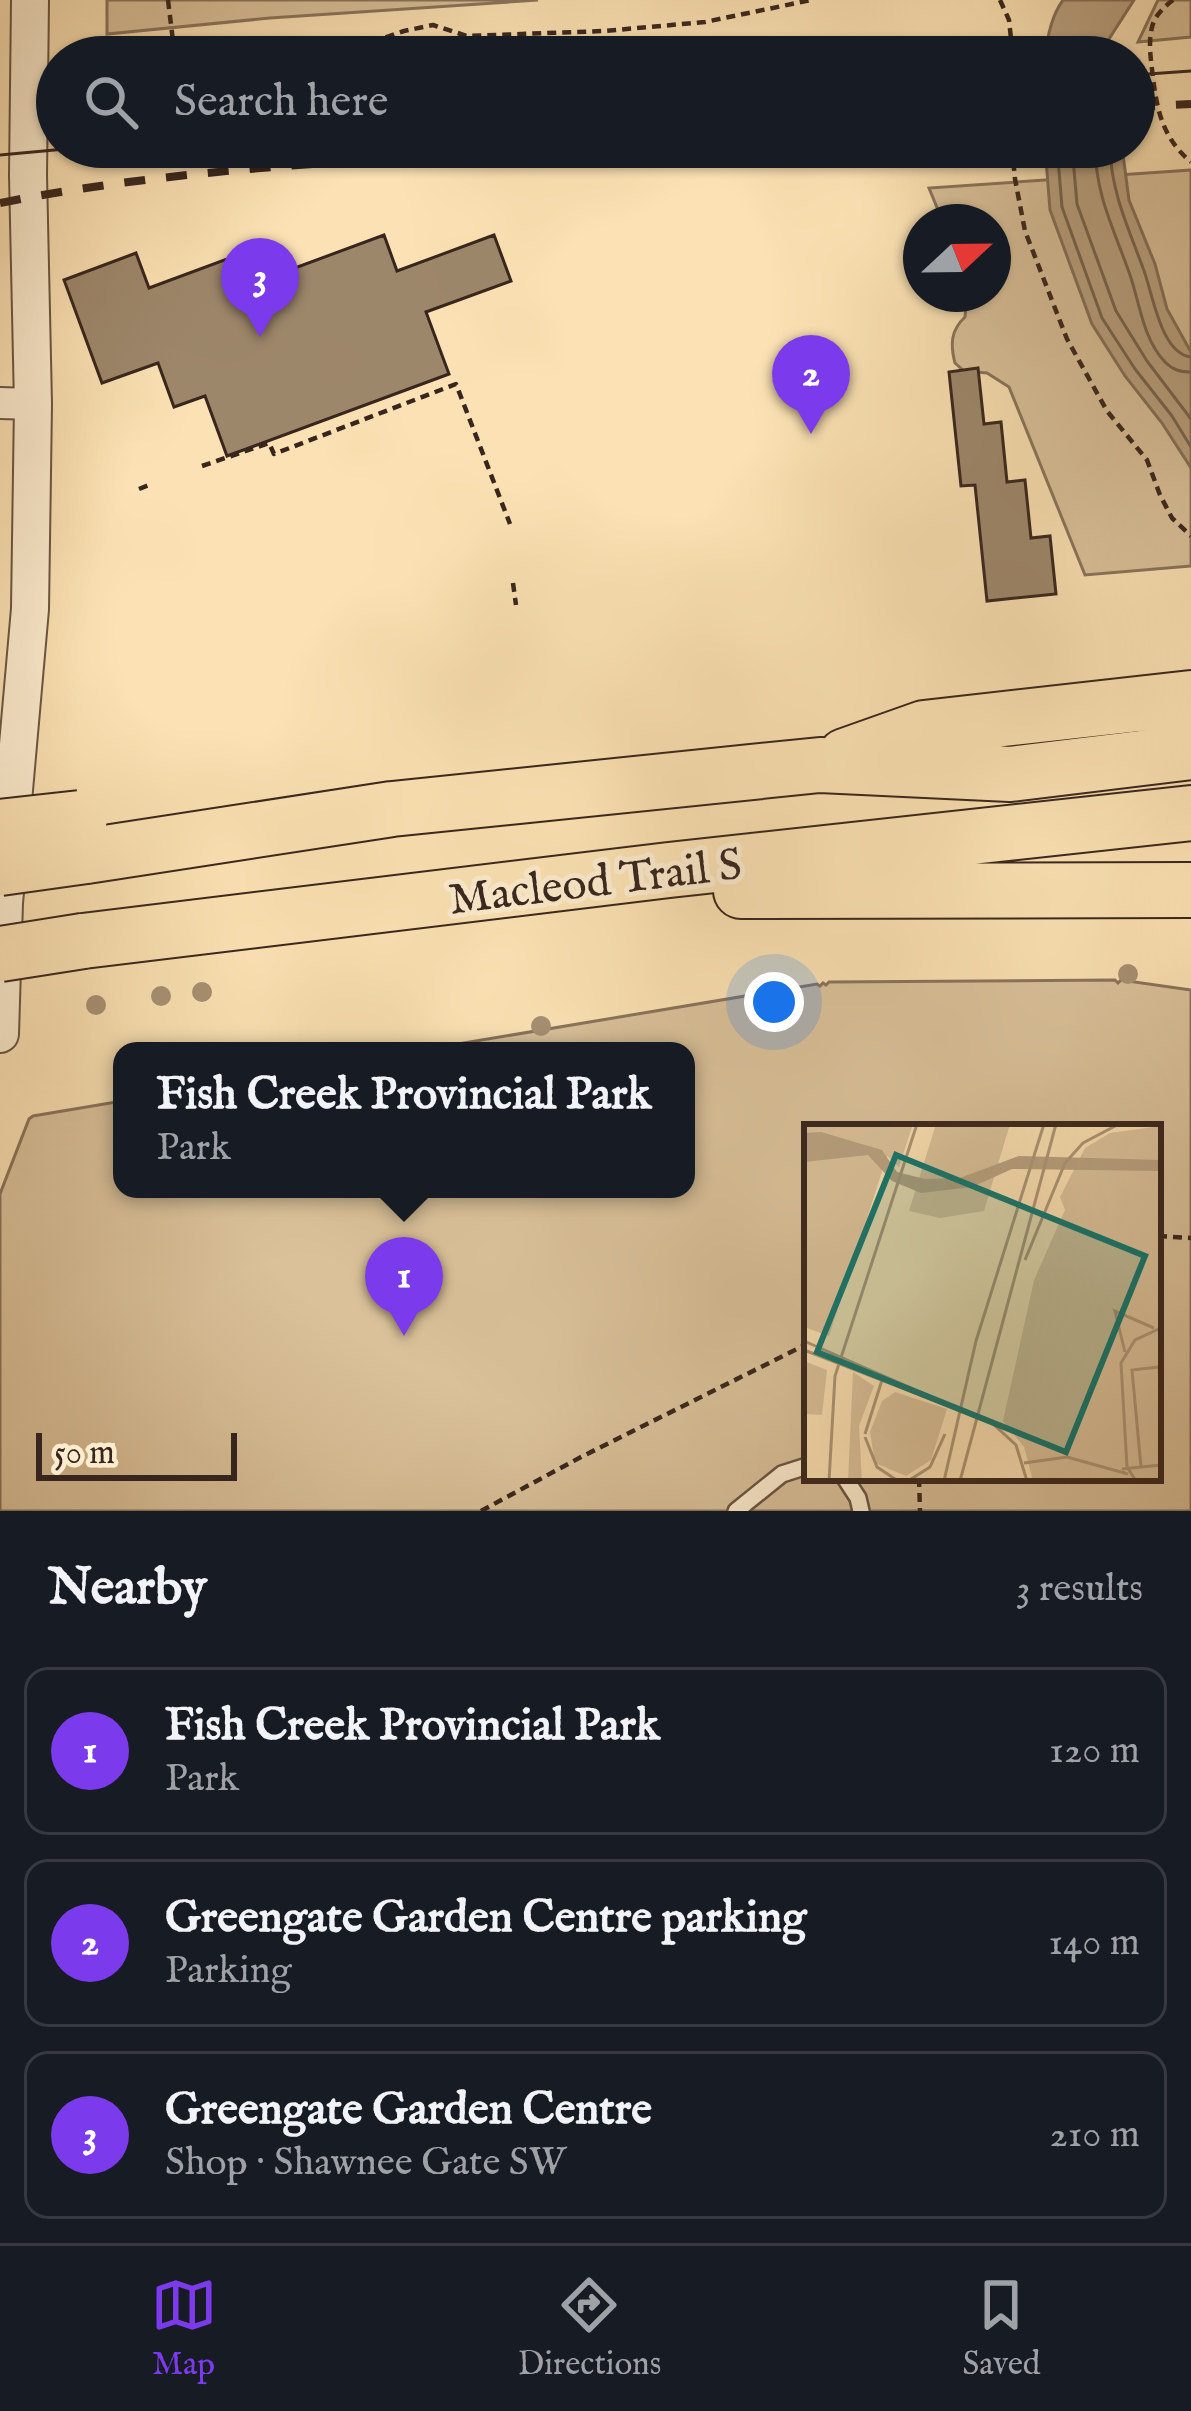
<!DOCTYPE html>
<meta charset="utf-8">
<style>
:root{--surface:#171b24;--page:#242831;--text:#f1f3f6;--muted:#9ea1a6;--line:#363941;--accent:#7c3aed}
body{margin:0;font-family:"IM FELL English",serif;background:var(--page);color:var(--text)}
.compass{position:absolute;left:903px;top:204px;width:108px;height:108px;border-radius:50%;background:var(--surface);box-shadow:0 3px 9px #0004;rotate:68deg}
.scale{position:absolute;left:36px;bottom:30px;width:201px;box-sizing:border-box;padding-left:12px;border:6px solid #38261e;border-top:0;font-size:33px;line-height:42px;white-space:nowrap;color:#38261e;-webkit-text-stroke:9px #fcecce;paint-order:stroke}
.you{position:absolute;left:774px;top:1002px;width:42px;height:42px;margin:-30px;border:9px solid #fff;border-radius:50%;background:#1a73e8;box-shadow:0 0 0 18px #1a73e833}
.badge{display:grid;place-items:center;width:78px;height:78px;border-radius:50%;background:var(--accent);color:#fff;font-size:39px;font-weight:700}
.pin{position:absolute;translate:-50% -99px;filter:drop-shadow(0 3px 6px #0008)}
.pin::after{content:'';position:absolute;top:63px;width:42px;height:36px;background:inherit;clip-path:polygon(0 0,100% 0,50% 100%)}
.popup{position:absolute;left:113px;top:1042px;width:582px;height:156px;box-sizing:border-box;display:grid;place-content:center;border-radius:24px;background:var(--surface);filter:drop-shadow(0 3px 9px #0005);font-size:39px;white-space:nowrap;color:var(--muted)}
.popup b{font-size:45px;color:var(--text)}
.popup::after{content:'';position:absolute;left:50%;top:100%;margin-left:-24px;border:24px solid transparent;border-top-color:var(--surface)}
.list{margin:0;padding:0;list-style:none}
h2{display:flex;justify-content:space-between;align-items:center;height:156px;margin:0;padding:0 48px;font-size:51px}
h2 small{font-size:39px;font-weight:400;color:var(--muted)}
.list li{display:grid;grid-template-columns:78px 1fr auto;gap:36px;align-items:center;box-sizing:border-box;height:168px;margin:0 24px 24px;padding:0 24px;border:3px solid var(--line);border-radius:24px}
.list b{display:block;font-size:45px;white-space:nowrap}
.list p{margin:0;font-size:39px;white-space:nowrap;color:var(--muted)}
.list em{font-size:39px;font-style:normal;color:var(--muted)}
.icon{flex:none;width:66px;height:66px;fill:none;stroke:currentColor;stroke-width:2;stroke-linecap:round;stroke-linejoin:round}
.map{position:relative;flex:none;width:1191px;height:1511px;overflow:hidden}
.search{position:absolute;background:var(--surface);box-shadow:0 3px 9px #0004;left:36px;right:36px;top:36px;height:132px;display:flex;align-items:center;gap:30px;box-sizing:border-box;padding:0 42px;border-radius:66px;color:var(--muted);font-size:45px}
.sheet{height:732px;background:var(--surface)}
nav{display:flex;justify-content:space-around;align-items:center;box-sizing:border-box;height:168px;border-top:3px solid var(--line);background:var(--surface);font-size:33px;color:var(--muted)}
nav a{display:grid;justify-items:center;gap:6px}
nav .on{color:var(--accent)}
.map>svg:first-child{display:block}
.green{fill:#dac19a;stroke:#89745c;stroke-width:3;fill-rule:evenodd}
.water{fill:#b9a180;stroke:#857059;stroke-width:3}
.lines{fill:none;stroke-linecap:round;stroke-linejoin:round}
.shore{stroke:#78644f;stroke-width:3}
.building{fill:#9d876b;stroke:#38261e;stroke-width:3}
.service-casing{stroke:#695543;stroke-width:20}
.minor-casing{stroke:#695543;stroke-width:34}
.tertiary-casing{stroke:#695543;stroke-width:40}
.motorway-casing{stroke:#38261e;stroke-width:58}
.path{stroke:#38261e;stroke-width:4.5;stroke-dasharray:9 6;stroke-linecap:butt}
.service{stroke:#fcecce;stroke-width:15}
.minor{stroke:#fcecce;stroke-width:30}
.tertiary{stroke:#fcecce;stroke-width:36}
.motorway{stroke:#fbe1b3;stroke-width:54}
.tram{stroke:#38261e;stroke-width:3}
.rail{stroke:#38261e;stroke-width:8;stroke-dasharray:21 21;stroke-linecap:butt}
.motorway-bridge-casing{stroke:#38261e;stroke-width:58;stroke-linecap:butt}
.motorway-bridge{stroke:#fbe1b3;stroke-width:54}
.tree{fill:#a69072}
.labels{text-anchor:middle;stroke-width:10;stroke-linejoin:round;paint-order:stroke}
.street-label{font-size:45px;fill:#38261e;stroke:#fcecce}
.inset-road{fill:none;stroke:#ad9677;stroke-width:3}
.view{fill:#0f766e;fill-opacity:0.15;stroke:#0f766e;stroke-width:6}
.inset-edge{fill:none;stroke:#38261e;stroke-width:6}
</style>
<div class="map">
<svg width="1191" height="1511" viewBox="0 0 1191 1511">
<rect width="100%" height="100%" fill="#fbe1b3"/>
<filter id="stains"><feTurbulence type="fractalNoise" baseFrequency=".00167" numOctaves="4"/><feColorMatrix values="0 0 0 0 .2 0 0 0 0 .09 0 0 0 0 .02 0 0 0 .5 -.17"/></filter>
<radialGradient id="worn" r=".72"><stop offset=".6" stop-color="#630" stop-opacity="0"/><stop offset="1" stop-color="#630" stop-opacity=".3"/></radialGradient>
<path class="green" d="M107,0H538L270,18L107,34Z
M1158,0H1191V37L1138,42Z
M1191,170V566L1085,575L1009,387L987,373L964,371L955,363C950,344 951,330 965,317L967,294H993V222H943L929,188Z
M1115,980L1118,983L1121,980L1191,990V1511H0V1194L29,1119L33,1116L122,1101V1189H686V1051H416L817,984L820,986L823,983L826,985L829,982ZM807,1127H1158V1478H807Z"/>
<path class="water" d="M1063,0H1134L1109,39L1108,57H1045C1047,38 1052,15 1063,0Z
M1045,147H1122L1129,200L1155,264L1167,309L1191,352V468L1162,423L1125,376L1092,324L1050,210Z"/>
<g class="lines">
<path class="shore" d="M1057,147L1062,207L1102,318L1135,369L1172,416L1191,447
M1072,147L1077,204L1116,311L1147,361L1191,419
M1095,147C1096,197 1114,229 1130,275C1140,304 1143,339 1165,362C1173,370 1180,372 1191,372
M1110,147C1111,192 1128,227 1143,268C1153,293 1160,353 1191,357"/>
</g>
<path class="building" d="M384,235L397,271L494,235L511,281L426,312L449,374L227,456L205,396L174,407L158,363L102,383L64,280L136,253L149,288L246,252L257,282Z
M978,368L984,424L1001,422L1007,482L1025,480L1031,538L1050,536L1056,594L987,601L975,485L961,486L949,372Z"/>
<g class="lines">
<g class="service-casing">
<path id="service" d="M845,1478L858,1498L861,1511
M736,1511L782,1474L807,1466"/>
</g>
<g class="minor-casing">
<path id="minor" d="M0,403L33,404"/>
</g>
<g class="tertiary-casing">
<path id="tertiary" d="M0,1034L4,903L30,609L33,404L28,175L30,0"/>
</g>
<g class="motorway-casing">
<path id="motorway" d="M845,756L924,728L1191,698
M86,856L392,809L820,765L1010,774L1191,752
M741,891L1191,890
M83,941L669,870L1191,813"/>
</g>
<path class="path" d="M168,0L173,41L186,57
M1000,0L1009,20L1013,57
M1173,0C1165,6 1158,13 1154,21C1148,36 1150,53 1152,69C1156,106 1161,137 1191,162
M329,57L404,31L433,25L467,36L604,31L705,22L811,0
M1012,147L1015,179L1025,231L1067,339L1107,411L1147,460L1160,495L1172,518L1191,536
M202,466L269,443L274,454L456,384L510,524
M139,489L149,485
M513,583L516,605
M1158,1236L1191,1238
M919,1478L920,1511
M481,1511L581,1457L807,1344"/>
<use href="#service" class="service"/>
<use href="#minor" class="minor"/>
<use href="#tertiary" class="tertiary"/>
<use href="#motorway" class="motorway"/>
<path class="tram" d="M1134,75L1191,71
M0,155L87,147"/>
<path class="rail" d="M1134,107L1191,104
M0,203C185,166 375,161 563,147"/>
<g class="motorway-bridge-casing">
<path id="motorway-bridge" d="M0,827L80,818
M0,868L86,856
M0,954L83,941"/>
</g>
<use href="#motorway-bridge" class="motorway-bridge"/>
</g>
<g class="tree">
<circle cx="1128" cy="974" r="10"/>
<circle cx="202" cy="992" r="10"/>
<circle cx="161" cy="996" r="10"/>
<circle cx="96" cy="1005" r="10"/>
<circle cx="541" cy="1026" r="10"/>
</g>
<g class="labels">
<g class="street-label">
<text transform="translate(595 880) rotate(-7)" y="16">Macleod Trail S</text>
</g>
</g>
<g transform="translate(804 1124)">
<rect width="357" height="357" fill="#fbe1b3"/>
<path d="M0,0H109L95,43L83,32L25,212L0,203ZM132,0H206L180,87L136,94L105,87ZM357,2V357H229L220,323L199,297L230,156L261,86L256,73L281,24L306,9ZM0,237L23,246L18,291L0,290ZM49,248L70,262L55,302L58,357H44ZM91,268L143,285L127,336L102,352L71,339L66,308L78,277Z" fill="#dac19a"/>
<path d="M17,8L78,26L93,48L121,55L156,54L215,32L357,36V47L208,45L168,63L117,69L88,57L64,31L0,38V9Z" fill="#b9a180"/>
<path class="inset-road" d="M221,136L261,39L279,19L315,0M0,217L189,300L212,321L223,357M0,226L137,279M321,228L311,187L350,204M61,310L78,256M61,313L73,343L94,357M220,339L263,333L324,350M337,343L328,246L355,243L357,270M318,345L357,341M25,357L31,252L113,0M104,357L126,343L141,310M140,357L172,217L240,0M156,357L252,0M332,357L323,343L317,239L331,216L357,204"/>
<path class="view" d="M92,31L341,132L262,328L13,228Z"/>
<rect width="357" height="357" class="inset-edge"/>
</g>
<rect width="100%" height="100%" filter="url(#stains)"/>
<rect width="100%" height="100%" fill="url(#worn)"/>
</svg>
<svg class="compass" viewBox="-18 -18 36 36"><path d="M0-13l5 13h-10z" fill="#e53935"/><path d="M0 13l5-13h-10z" fill="#9ea1a6"/></svg>
<div class="scale">50 m</div>
<div class="you"></div>
<div class="pin badge" style="left:404px;top:1336px">1</div>
<div class="popup"><b>Fish Creek Provincial Park</b>Park</div>
<div class="pin badge" style="left:811px;top:434px">2</div>
<div class="pin badge" style="left:260px;top:337px">3</div>
<div class="search"><svg class="icon" aria-label="search" viewBox="0 0 24 24"><circle cx="10" cy="10" r="6"/><path d="M15 15l6 6"/></svg>Search here</div>
</div>
<section class="sheet">
<h2>Nearby<small>3 results</small></h2>
<ul class="list">
<li><span class="badge">1</span><div><b>Fish Creek Provincial Park</b><p>Park</p></div><em>120 m</em></li>
<li><span class="badge">2</span><div><b>Greengate Garden Centre parking</b><p>Parking</p></div><em>140 m</em></li>
<li><span class="badge">3</span><div><b>Greengate Garden Centre</b><p>Shop · Shawnee Gate SW</p></div><em>210 m</em></li>
</ul>
</section>
<nav>
<a class="on"><svg class="icon" aria-label="map" viewBox="0 0 24 24"><path d="M3 6l6-2 6 2 6-2v14l-6 2-6-2-6 2zM9 4v14M15 6v14"/></svg>Map</a>
<a><svg class="icon" aria-label="directions" viewBox="0 0 24 24"><path d="M12 3l9 9-9 9-9-9zM9 14v-3h6M13 9l2 2-2 2"/></svg>Directions</a>
<a><svg class="icon" aria-label="saved" viewBox="0 0 24 24"><path d="M7 4h10v16l-5-4-5 4z"/></svg>Saved</a>
</nav>
